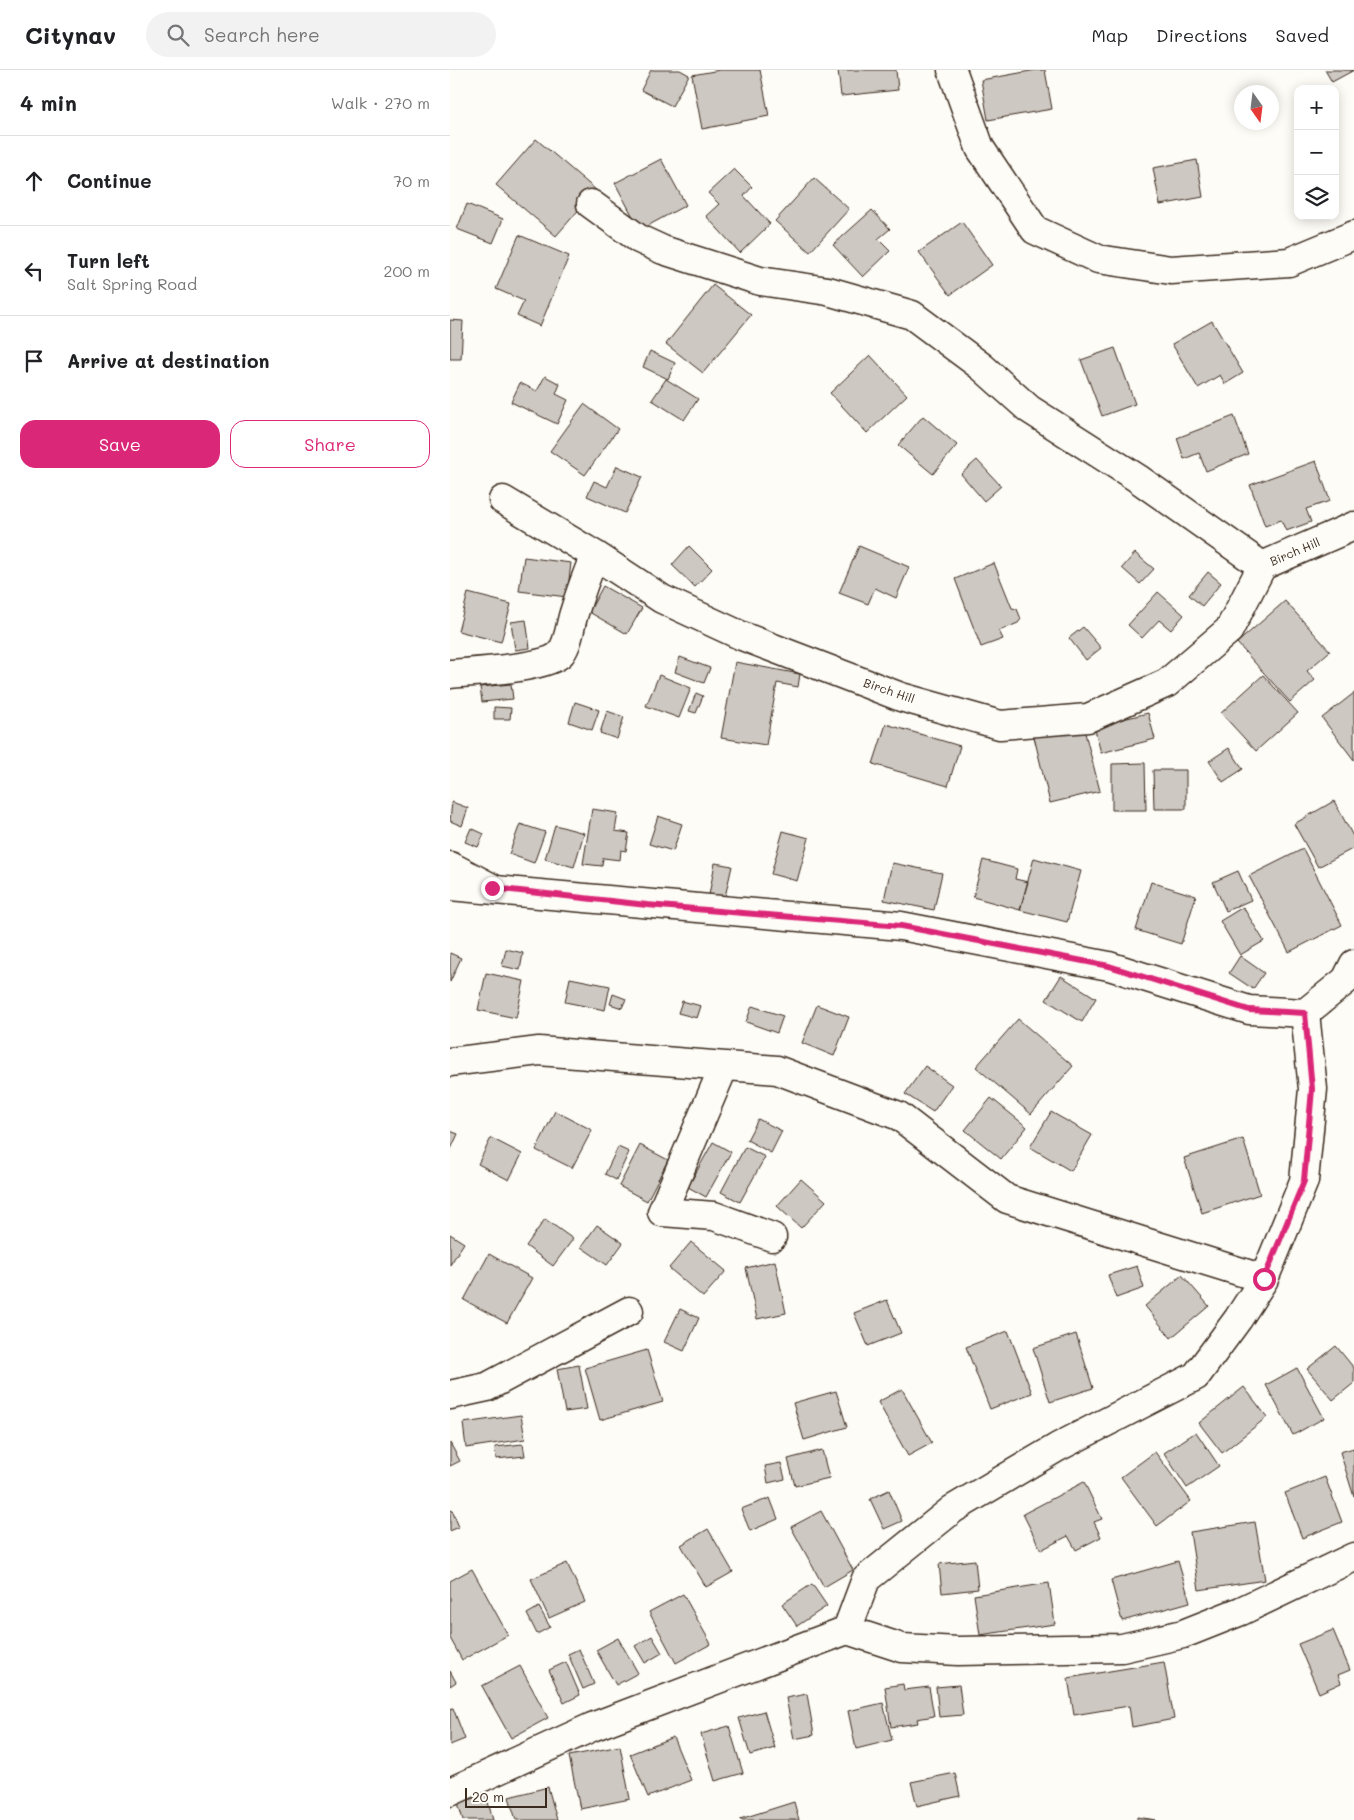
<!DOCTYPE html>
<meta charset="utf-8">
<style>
:root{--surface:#fff;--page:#f2f2f2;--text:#202124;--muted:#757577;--line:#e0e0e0;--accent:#db2777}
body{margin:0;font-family:Mali,sans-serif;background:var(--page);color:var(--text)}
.controls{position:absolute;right:15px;top:15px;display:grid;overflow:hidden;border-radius:10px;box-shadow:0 2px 12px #0003}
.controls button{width:45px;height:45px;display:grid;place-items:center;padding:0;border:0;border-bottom:1px solid var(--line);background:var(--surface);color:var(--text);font:25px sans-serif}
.compass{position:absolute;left:784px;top:15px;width:45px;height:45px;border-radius:50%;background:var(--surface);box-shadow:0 2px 12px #0003;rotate:166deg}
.scale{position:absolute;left:15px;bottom:12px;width:82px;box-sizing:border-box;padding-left:5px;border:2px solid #3b2a1e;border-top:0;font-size:14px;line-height:18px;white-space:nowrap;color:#3b2a1e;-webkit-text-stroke:4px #fdfcf7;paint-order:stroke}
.stop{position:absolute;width:15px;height:15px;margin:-11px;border:4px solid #db2777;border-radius:50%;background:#fff}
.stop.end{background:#db2777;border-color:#fff;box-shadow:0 1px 5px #0008}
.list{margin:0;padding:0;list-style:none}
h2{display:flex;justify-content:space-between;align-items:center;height:65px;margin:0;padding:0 20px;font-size:21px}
h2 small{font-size:16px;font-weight:400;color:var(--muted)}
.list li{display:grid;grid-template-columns:32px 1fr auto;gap:15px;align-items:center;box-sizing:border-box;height:90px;padding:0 20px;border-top:1px solid var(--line)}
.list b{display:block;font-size:19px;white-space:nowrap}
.list p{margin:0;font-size:16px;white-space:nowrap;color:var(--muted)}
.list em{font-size:16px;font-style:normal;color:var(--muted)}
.actions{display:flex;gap:10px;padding:15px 20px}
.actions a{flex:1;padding:11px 0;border:1px solid var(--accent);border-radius:15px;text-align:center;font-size:18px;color:var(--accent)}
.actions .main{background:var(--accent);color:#fff}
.icon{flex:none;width:28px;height:28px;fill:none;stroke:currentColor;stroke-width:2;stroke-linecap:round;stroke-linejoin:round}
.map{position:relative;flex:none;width:904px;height:1750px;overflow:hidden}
header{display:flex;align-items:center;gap:30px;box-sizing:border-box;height:70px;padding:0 25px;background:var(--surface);border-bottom:1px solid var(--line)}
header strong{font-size:24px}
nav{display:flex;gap:28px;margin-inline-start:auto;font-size:18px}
.search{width:350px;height:45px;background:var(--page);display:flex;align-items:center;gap:12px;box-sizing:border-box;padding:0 18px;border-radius:28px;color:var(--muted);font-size:19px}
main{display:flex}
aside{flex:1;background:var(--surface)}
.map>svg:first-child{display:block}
.building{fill:#cdc8c2;stroke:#3b2a1e}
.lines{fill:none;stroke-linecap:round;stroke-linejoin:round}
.street-casing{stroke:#3b2a1e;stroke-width:31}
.secondary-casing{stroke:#3b2a1e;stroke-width:31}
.street{stroke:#fdfcf7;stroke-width:28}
.secondary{stroke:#fdfcf7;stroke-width:28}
.route{stroke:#db2777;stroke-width:6}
.labels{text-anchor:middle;stroke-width:4.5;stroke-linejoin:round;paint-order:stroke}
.street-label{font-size:12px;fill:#3b2a1e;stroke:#fdfcf7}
</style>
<header>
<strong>Citynav</strong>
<div class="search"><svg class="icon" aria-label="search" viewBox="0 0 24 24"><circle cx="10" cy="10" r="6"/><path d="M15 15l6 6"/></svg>Search here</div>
<nav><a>Map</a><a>Directions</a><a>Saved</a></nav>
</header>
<main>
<aside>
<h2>4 min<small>Walk · 270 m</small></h2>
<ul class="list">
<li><svg class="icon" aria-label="ahead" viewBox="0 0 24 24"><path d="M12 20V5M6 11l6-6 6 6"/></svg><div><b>Continue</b></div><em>70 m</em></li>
<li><svg class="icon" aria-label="left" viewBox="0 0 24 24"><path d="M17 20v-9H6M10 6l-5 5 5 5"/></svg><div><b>Turn left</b><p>Salt Spring Road</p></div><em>200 m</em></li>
<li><svg class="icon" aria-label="arrive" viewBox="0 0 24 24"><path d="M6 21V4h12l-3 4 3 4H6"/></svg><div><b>Arrive at destination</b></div></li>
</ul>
<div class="actions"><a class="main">Save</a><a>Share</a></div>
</aside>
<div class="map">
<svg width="904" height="1750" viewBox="0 0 904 1750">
<rect width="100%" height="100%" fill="#fdfcf7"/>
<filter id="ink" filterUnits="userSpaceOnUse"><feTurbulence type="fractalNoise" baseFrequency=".02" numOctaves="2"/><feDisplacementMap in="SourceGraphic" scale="10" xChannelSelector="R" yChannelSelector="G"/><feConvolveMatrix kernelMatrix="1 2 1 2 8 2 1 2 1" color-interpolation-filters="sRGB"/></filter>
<g filter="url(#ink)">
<path class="building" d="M201,0H230L239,5L222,36L191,20Z
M270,0H310L319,46L252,59L242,5Z
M388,0H446L448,20L391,26Z
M586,0H595L602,39L538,50L531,10Z
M875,0H904L882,12Z
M86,69L146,120L106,166L46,115Z
M211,89L236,135L190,160L165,113Z
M747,90L753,127L710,135L703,98Z
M284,99L302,117L294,126L320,154L290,183L256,146L269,134L258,123Z
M364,108L399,139L360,182L325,151Z
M17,134L53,149L43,173L7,159Z
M422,140L440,159L428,169L440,181L413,207L383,175Z
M512,152L542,195L500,225L469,182Z
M69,165L119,186L90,256L67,246L74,231L46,219Z
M263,215L301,245L253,303L216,274Z
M0,250L13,251L11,289H0Z
M762,251L793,303L775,314L770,305L748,318L722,274Z
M665,278L685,334L652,346L631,290Z
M200,281L225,293L218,309L193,297Z
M420,285L457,325L417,363L380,323Z
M95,306L110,314L106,324L118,330L107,354L61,332L70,313L87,321Z
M216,309L248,329L234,350L202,330Z
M134,334L168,359L135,405L100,381Z
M473,346L507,375L483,404L448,375Z
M784,346L798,384L756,401L749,383L734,389L727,368Z
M527,390L551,416L534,431L511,404Z
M866,391L880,431L856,439L861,452L836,461L831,450L815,456L800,415Z
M167,396L192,407L175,443L137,426L144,411L157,417Z
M239,476L262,499L245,517L222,495Z
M409,476L459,497L446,528L425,518L418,534L389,523Z
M685,483L704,499L690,514L672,498Z
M74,487L121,493L117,527L69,521Z
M544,493L562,538L567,539L571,549L568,553L549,561L553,569L531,577L505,509Z
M758,502L771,513L752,536L739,525Z
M153,516L192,538L177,564L139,542Z
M708,522L734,545L721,560L709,550L692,568L678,555Z
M18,523L61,534L51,572L8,561Z
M835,531L880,581L857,601L865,610L840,632L787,573Z
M76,550L80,578L65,580L61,552Z
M633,557L651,578L636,590L619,568Z
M230,587L260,598L254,613L225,602Z
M285,592L350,604L348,617L327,613L316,675L271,668Z
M209,605L241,618L229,648L196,636Z
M813,605L848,643L806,681L771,643Z
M61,614L63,629L32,632L30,617Z
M246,623L253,626L246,643L239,641Z
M904,623V690L872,648Z
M125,632L149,640L142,660L119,652Z
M44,637L61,638L60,649H44Z
M157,641L174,647L167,669L150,663Z
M698,643L705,669L651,683L644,656Z
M436,654L510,676L498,716L423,694Z
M633,655L650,721L600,733L584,667Z
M779,678L793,699L773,712L759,691Z
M695,693L696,740H662V694Z
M703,700H736V739H704Z
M884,731L904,768V778L868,797L844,754Z
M2,732L18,738L12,756L0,751Z
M142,739L168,743L165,761L179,763L176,781L171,780L170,790L153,788L152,796L133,794Z
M208,746L232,754L223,781L199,774Z
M70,754L95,762L84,793L59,784Z
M105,755L134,763L124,797L95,789Z
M21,758L34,764L28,777L15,772Z
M333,761L359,768L347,811L321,804Z
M853,779L892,855L839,882L799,806Z
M584,788L631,801L617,852L570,840Z
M533,790L567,799L565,809L578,812L570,840L523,827Z
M265,793L282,796L275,827L259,825Z
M442,793L492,803L484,840L434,830Z
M788,801L801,830L776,841L763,812Z
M701,812L746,826L731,874L686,860Z
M793,837L814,871L790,885L770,851Z
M56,879L73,883L70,900L52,896Z
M0,883L11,888L0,912Z
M790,886L814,903L803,919L779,903Z
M36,903L74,911L66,948L28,940Z
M611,906L646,928L632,952L596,930Z
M120,908L160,916L155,940L115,932Z
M163,924L176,929L172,938L160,934Z
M232,931L251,936L247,948L228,943Z
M367,935L399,947L384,986L352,973Z
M302,936L333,946L327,963L296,952Z
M568,949L623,996L581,1044L526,997Z
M475,996L502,1015L483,1042L455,1024Z
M541,1028L577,1057L551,1089L515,1060Z
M105,1041L142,1060L122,1098L86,1080Z
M601,1042L642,1065L621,1101L580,1077Z
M308,1049L332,1061L321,1083L297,1070Z
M0,1061L8,1064L1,1079L0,1078Z
M41,1068L72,1084L59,1110L28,1094Z
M793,1069L810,1124L752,1143L734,1088Z
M263,1072L281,1082L256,1127L238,1117Z
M190,1075L218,1090L197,1131L169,1116Z
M168,1077L179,1082L166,1110L155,1104Z
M295,1077L315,1087L290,1132L271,1122Z
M351,1109L376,1131L351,1158L327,1136Z
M95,1149L123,1169L103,1196L76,1176Z
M147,1155L173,1173L157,1195L131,1177Z
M0,1164L14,1173L0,1195Z
M241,1172L276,1201L253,1227L219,1198Z
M39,1184L82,1208L57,1253L14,1230Z
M325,1191L336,1243L307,1249L296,1198Z
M687,1196L694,1218L666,1228L658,1205Z
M732,1205L759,1236L721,1268L695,1236Z
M437,1230L451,1263L418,1276L404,1243Z
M230,1239L249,1248L234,1281L214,1272Z
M558,1261L582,1323L540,1339L516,1277Z
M626,1264L643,1318L600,1332L583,1278Z
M886,1276L904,1298V1313L883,1330L857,1299Z
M197,1280L213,1332L150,1350L135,1298Z
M129,1295L137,1339L115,1342L107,1299Z
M847,1298L874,1348L843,1365L816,1315Z
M794,1317L817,1347L772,1383L749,1353Z
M452,1319L482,1373L458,1386L428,1332Z
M386,1321L397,1357L354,1370L343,1333Z
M71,1345L75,1369L16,1378L13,1353Z
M746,1362L769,1396L737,1418L714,1383Z
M0,1373L10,1391L0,1396Z
M73,1374L75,1386L46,1389L45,1377Z
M904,1378V1427L890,1382Z
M372,1380L379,1408L345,1416L338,1389Z
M705,1382L741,1431L707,1456L671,1407Z
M331,1393L335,1409L318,1413L315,1396Z
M875,1407L892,1452L852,1468L835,1423Z
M634,1412L652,1449L644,1452L651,1467L626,1480L618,1466L591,1480L573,1444Z
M439,1420L452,1451L434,1459L420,1429Z
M320,1428L328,1449L300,1461L291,1439Z
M2,1440L9,1457L0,1461V1441Z
M371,1441L403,1500L374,1517L341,1457Z
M805,1452L815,1510L749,1520L740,1462Z
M258,1459L283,1502L256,1517L231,1475Z
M525,1490L528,1519L492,1523L489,1494Z
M728,1491L740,1532L672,1551L661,1510Z
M117,1493L135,1532L99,1548L81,1509Z
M22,1499L58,1565L12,1590L0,1568V1511Z
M599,1513L605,1554L530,1565L524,1525Z
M362,1514L377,1536L347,1556L332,1534Z
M233,1524L261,1574L226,1593L199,1542Z
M89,1537L100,1557L87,1564L77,1544Z
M883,1560L900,1600L888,1605L891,1613L869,1623L848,1574Z
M202,1566L212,1583L195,1593L185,1576Z
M168,1568L188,1603L166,1615L146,1580Z
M129,1579L144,1614L133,1619L118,1584Z
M116,1592L130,1625L114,1633L99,1600Z
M714,1592L724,1649L682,1657L679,1636L624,1645L618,1608Z
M70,1596L98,1648L61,1668L32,1616Z
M0,1601L6,1612L0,1616Z
M453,1614L454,1620L479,1617L484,1646L467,1649L468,1653L441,1657L435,1617Z
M509,1615L513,1645L489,1647L486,1617Z
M357,1624L364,1665L344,1669L336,1628Z
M433,1633L442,1670L406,1679L398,1641Z
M3,1638L15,1669L0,1675V1639Z
M314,1641L325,1678L300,1685L289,1648Z
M279,1656L293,1703L265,1711L251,1664Z
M223,1667L241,1710L198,1727L180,1684Z
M170,1676L180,1729L130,1739L119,1686Z
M505,1703L510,1726L467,1736L461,1712Z
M98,1717L107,1750H66L59,1727Z
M36,1725L43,1750H13L8,1733Z
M344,1732L349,1750H290V1749Z
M687,1747L706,1750H687Z"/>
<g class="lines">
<g class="street-casing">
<path id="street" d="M502,0L530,78L585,160L648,189L721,200L839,192L904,165
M141,134L189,169L213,180L310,211L378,221L462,245L532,297L579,339L687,408L812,496
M53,430L145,485
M0,604C22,602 99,598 111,583C119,572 120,555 124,543C130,523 137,504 145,485L212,529L292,566L451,627L550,655L638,648L717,613L779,560L812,496L904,456
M0,796L42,818
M0,992L89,981L327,1000L449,1046L557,1129L814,1209
M274,996L212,1142L264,1146L322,1167
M0,1325L37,1317L179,1241
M397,1560L452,1578L508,1581L672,1578L733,1564L791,1541L904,1487
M0,1722L142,1657L397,1560L416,1509L503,1439L608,1377L746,1306L788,1249L814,1209L854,1111L863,1019L855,943"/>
</g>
<g class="secondary-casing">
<path id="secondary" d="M0,816L451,856L659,896L799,940L855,943L896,910L904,894"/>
</g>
<use href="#street" class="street"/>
<use href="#secondary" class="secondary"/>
</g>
</g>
<g class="lines" filter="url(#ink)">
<path class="route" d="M42,818L197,835L451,856L659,896L799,940L855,943L862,1019L854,1111L814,1209"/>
</g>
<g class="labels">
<g class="street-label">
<text transform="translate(845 482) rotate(-23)" y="4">Birch Hill</text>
<text transform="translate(439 621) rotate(19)" y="4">Birch Hill</text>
</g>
</g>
</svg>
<div class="controls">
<button>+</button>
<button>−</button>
<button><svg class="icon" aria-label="layers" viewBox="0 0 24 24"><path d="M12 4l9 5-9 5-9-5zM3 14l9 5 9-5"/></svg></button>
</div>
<svg class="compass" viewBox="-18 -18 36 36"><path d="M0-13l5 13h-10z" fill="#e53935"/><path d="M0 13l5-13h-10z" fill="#757577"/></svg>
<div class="scale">20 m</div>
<div class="stop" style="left:814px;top:1209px"></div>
<div class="stop end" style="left:42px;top:818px"></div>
</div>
</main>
